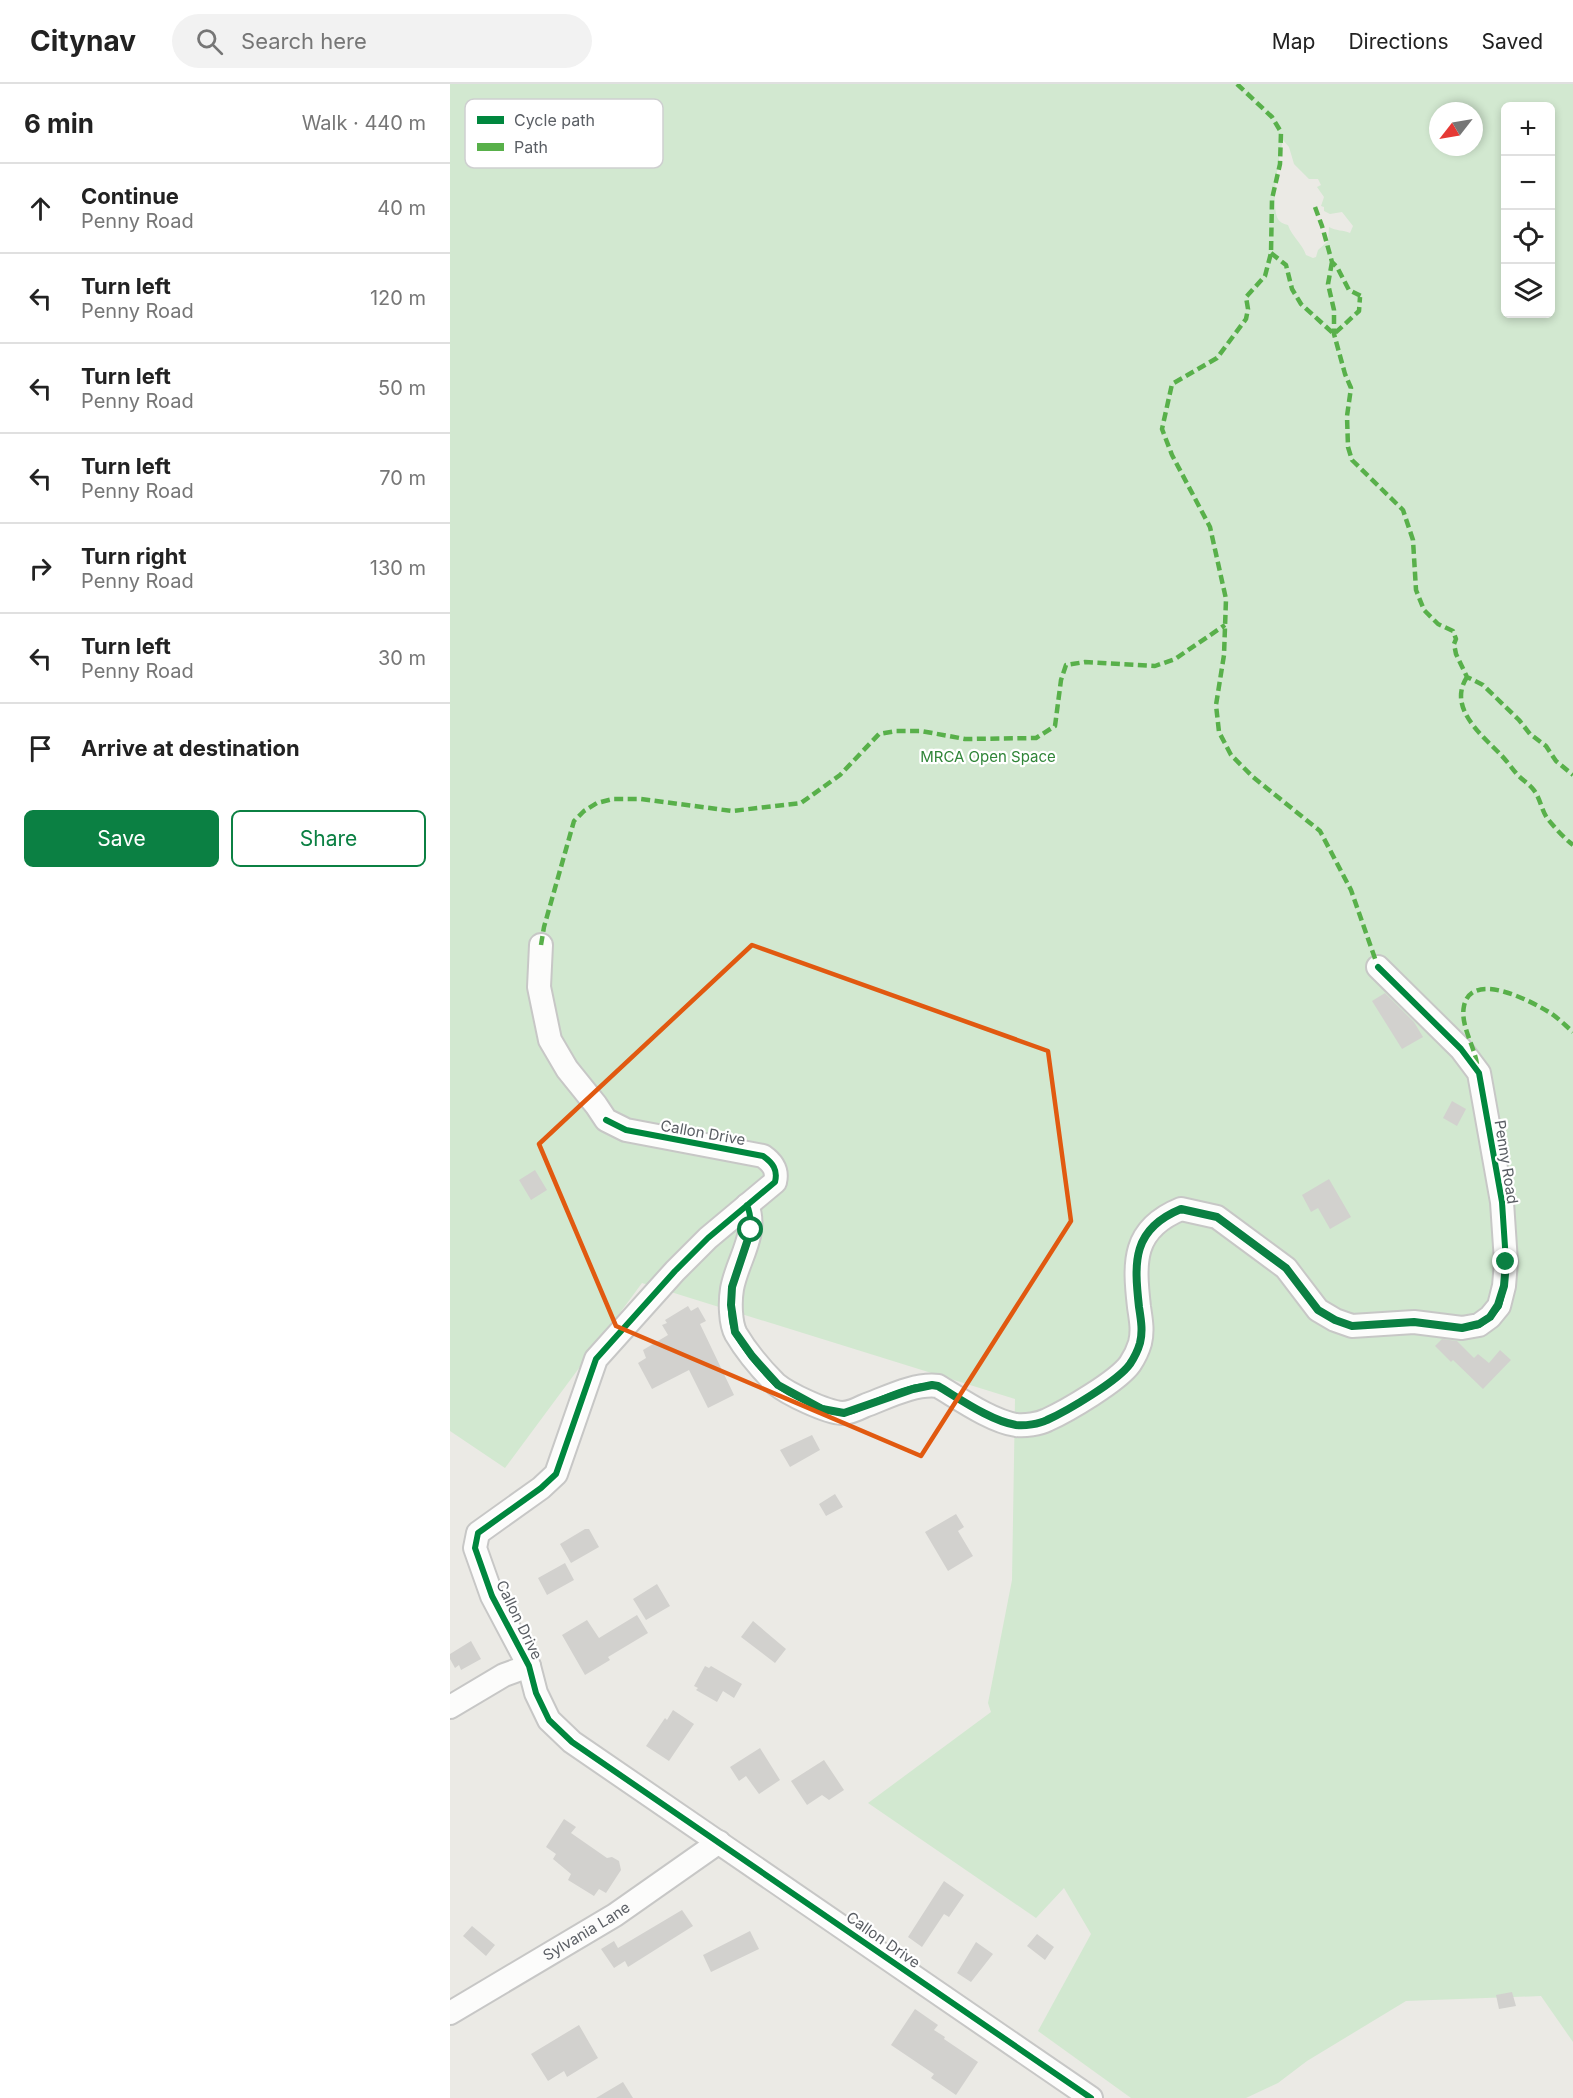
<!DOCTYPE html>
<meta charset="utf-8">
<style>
:root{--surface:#fff;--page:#f2f2f2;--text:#222;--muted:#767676;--line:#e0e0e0;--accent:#0b8043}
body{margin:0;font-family:Inter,sans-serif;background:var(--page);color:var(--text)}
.controls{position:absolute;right:18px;top:18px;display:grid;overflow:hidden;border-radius:9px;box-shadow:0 3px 9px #0003}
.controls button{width:54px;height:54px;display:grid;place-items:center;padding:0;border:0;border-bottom:2px solid var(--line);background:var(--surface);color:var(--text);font:30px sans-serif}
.compass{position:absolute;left:979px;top:18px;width:54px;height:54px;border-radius:50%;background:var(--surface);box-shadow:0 3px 9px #0003;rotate:239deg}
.stop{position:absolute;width:18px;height:18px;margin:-14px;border:4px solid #0b8043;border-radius:50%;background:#fff}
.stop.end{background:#0b8043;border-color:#fff;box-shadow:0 2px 6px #0008}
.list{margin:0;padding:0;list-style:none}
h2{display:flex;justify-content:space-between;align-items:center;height:78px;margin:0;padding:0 24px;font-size:26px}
h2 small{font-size:20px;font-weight:400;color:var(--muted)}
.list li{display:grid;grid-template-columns:39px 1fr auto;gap:18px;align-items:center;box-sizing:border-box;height:90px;padding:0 24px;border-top:2px solid var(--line)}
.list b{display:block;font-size:22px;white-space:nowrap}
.list p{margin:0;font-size:20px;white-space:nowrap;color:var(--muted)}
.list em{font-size:20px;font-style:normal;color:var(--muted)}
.actions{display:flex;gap:12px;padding:18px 24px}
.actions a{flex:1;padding:14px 0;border:2px solid var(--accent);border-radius:9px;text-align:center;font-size:21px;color:var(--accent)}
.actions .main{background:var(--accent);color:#fff}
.icon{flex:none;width:33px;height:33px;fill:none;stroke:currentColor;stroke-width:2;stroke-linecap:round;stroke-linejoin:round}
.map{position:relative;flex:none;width:1123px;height:2014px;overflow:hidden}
header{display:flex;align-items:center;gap:36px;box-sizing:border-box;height:84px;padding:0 30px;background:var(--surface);border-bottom:2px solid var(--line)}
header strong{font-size:28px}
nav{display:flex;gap:33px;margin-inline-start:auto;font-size:21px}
.search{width:420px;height:54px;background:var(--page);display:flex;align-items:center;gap:15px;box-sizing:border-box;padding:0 21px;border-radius:33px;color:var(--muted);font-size:22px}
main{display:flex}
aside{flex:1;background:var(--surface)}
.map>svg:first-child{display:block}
.green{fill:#d2e8d0;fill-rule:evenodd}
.building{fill:#d2d1ce}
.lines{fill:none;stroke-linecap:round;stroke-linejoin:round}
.minor-casing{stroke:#c7c7c6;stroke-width:26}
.minor{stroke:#fcfcfb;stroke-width:22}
.quiet{stroke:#58b04a;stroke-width:4.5;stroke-dasharray:9 4.5;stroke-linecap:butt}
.cycleway-casing{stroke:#fff;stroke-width:10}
.cycleway{stroke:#00873e;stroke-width:6}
.route{stroke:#0b8043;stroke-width:8}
.marked{fill:none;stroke:#e15910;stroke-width:4.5;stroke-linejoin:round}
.labels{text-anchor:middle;stroke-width:4.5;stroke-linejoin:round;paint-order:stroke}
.park-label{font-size:15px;fill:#308538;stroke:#fff}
.street-label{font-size:15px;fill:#5a5e64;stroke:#fff}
.key{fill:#fff;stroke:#cecfd0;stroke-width:1.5}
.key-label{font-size:16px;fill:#5a5e64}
</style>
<header>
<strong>Citynav</strong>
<div class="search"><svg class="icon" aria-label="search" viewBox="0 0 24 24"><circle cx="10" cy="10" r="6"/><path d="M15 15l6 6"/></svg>Search here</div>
<nav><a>Map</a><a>Directions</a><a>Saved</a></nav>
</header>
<main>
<aside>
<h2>6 min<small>Walk · 440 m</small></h2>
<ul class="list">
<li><svg class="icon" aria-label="ahead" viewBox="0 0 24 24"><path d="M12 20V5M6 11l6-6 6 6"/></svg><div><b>Continue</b><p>Penny Road</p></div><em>40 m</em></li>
<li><svg class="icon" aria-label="left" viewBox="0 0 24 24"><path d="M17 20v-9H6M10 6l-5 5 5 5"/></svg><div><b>Turn left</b><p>Penny Road</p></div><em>120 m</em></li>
<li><svg class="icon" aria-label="left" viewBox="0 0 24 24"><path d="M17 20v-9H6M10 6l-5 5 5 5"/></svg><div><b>Turn left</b><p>Penny Road</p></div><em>50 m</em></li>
<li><svg class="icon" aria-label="left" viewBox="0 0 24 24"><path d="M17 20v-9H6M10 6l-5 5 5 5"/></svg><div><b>Turn left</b><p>Penny Road</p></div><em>70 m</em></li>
<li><svg class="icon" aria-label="right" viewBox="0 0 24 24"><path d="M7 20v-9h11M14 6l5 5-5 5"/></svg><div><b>Turn right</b><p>Penny Road</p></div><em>130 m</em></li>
<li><svg class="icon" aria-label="left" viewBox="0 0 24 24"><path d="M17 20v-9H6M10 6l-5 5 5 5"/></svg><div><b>Turn left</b><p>Penny Road</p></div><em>30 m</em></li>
<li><svg class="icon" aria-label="arrive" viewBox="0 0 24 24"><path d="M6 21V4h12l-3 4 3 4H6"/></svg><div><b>Arrive at destination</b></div></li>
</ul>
<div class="actions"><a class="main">Save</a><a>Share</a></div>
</aside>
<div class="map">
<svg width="1123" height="2014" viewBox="0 0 1123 2014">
<rect width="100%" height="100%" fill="#ebeae5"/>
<path class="green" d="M0,0H1123V1958L1091,1912L956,1917L857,1977L828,1999L796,2014H681L588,1947L641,1850L614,1804L586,1834L418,1719L541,1628L538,1619L562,1496L565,1315L192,1199L55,1384L0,1347ZM1056,22H1100V230H1056ZM988,27H1024V63H988ZM833,56L839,63L844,80L859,95H868L871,101L867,103L874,113L871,122L874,123V127L880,130L892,128L903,142L900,149C893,146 886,147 879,143L878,157L868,166L866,173L863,174L856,171C852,159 842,153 838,141C833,140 829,138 827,133C821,116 829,74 833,56Z"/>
<path class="building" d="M935,909L964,938L973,953L952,965L922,917Z
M1002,1017L1016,1025L1007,1042L993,1034Z
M85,1086L97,1106L81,1116L69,1096Z
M879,1095L901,1133L880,1145L868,1124L861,1128L852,1111Z
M238,1222L241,1227L248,1223L256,1237L250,1240L284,1311L258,1324L239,1286L202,1305L188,1279L196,1274L193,1266L218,1251L212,1241L217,1239L215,1236Z
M992,1255L1007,1257L1024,1274L1028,1270L1039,1279L1050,1266L1061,1276L1033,1305L1003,1276L1001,1278L985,1262Z
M362,1351L370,1366L340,1383L330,1366Z
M385,1410L393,1423L376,1432L369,1420Z
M506,1430L514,1443L508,1447L523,1472L498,1487L475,1448Z
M135,1445H139L149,1463L121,1479L110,1460Z
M115,1479L124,1496L97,1511L88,1494Z
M207,1500L220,1522L196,1536L183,1515Z
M187,1531L198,1549L158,1573L160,1576L135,1591L112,1551L137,1536L149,1554Z
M303,1537L336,1565L325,1579L291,1553Z
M21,1557L31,1575L11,1586L9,1581L5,1584L0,1575V1570Z
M255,1582L259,1584L261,1582L292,1600L284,1614L273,1607L267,1618L246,1606L248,1604L244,1602Z
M223,1626L244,1640L219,1677L196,1662L215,1634L217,1636Z
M310,1664L330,1696L309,1710L296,1692L289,1697L280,1683Z
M374,1676L394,1706L379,1716L372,1711L357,1721L341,1697Z
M114,1735L126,1743L121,1749L157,1774L162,1773L169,1777L171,1786L156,1809L149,1805L144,1812L118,1796L121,1790L103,1775L106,1770L96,1763Z
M494,1797L514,1811L499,1833L494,1830L472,1863L458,1853Z
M232,1826L243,1842L178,1883L175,1877L164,1884L151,1865L164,1857L168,1864Z
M22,1842L45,1861L36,1872L13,1852Z
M300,1847L309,1865L261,1888L253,1871Z
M587,1850L604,1863L595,1876L577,1862Z
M526,1858L543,1870L521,1898L507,1889Z
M1062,1908L1066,1922L1049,1925L1046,1911Z
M465,1925L488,1941L484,1946L495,1953L494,1955L528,1978L506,2011L481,1994L484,1990L441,1961Z
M129,1941L148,1974L117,1993L114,1987L98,1997L81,1970Z
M173,1998L183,2014H146Z"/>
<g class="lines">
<g class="minor-casing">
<g id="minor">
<path d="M91,861L89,903L100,956L117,985L146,1021L156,1036L176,1046L313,1072C323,1079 328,1086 325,1098L258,1154L225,1187L146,1275L106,1390L91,1404L28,1449L25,1464L42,1512L79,1582L86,1609L99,1636L122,1658L641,2014"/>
<path d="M297,1121C309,1150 287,1176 282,1205C280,1217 280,1239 286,1250C296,1267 312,1286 326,1300C338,1310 376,1328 392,1329C399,1329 408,1325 414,1322C436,1314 464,1299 488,1302C510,1315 541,1337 566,1341C575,1342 589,1340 597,1336C617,1327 668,1297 680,1280C684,1274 688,1266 690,1259C693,1247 691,1236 689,1223C684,1178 682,1145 731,1125L767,1133L836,1184L868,1226L885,1236L902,1242L964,1238L1012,1244L1029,1241L1040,1233L1049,1222L1054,1202L1056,1178L1052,1118L1029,989L1011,965L928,883"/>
<path d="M0,1623L54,1591L79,1582"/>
<path id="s1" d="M0,1929L165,1831L269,1758"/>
</g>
</g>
<use href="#minor" class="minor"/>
<path class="quiet" d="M787,0L822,33L831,48L830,80L822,115L821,169L815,192L796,213L798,225L796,235L767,274L722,300L712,345L722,371L760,443L776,515L774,571L766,621L769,648L781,671L803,693L870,747L901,806L928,883
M865,123L872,142L882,178L887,183L899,206L913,213
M821,169L836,181L842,205L851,220L884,250L909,227L910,213
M882,178L878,200L884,226V250L895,290L901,304L897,332L898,363L902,376L953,426L963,456L966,506L974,526L988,540L1003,547L1006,555L1004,560L1006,570L1017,593L1033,601L1069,636L1080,650L1096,662L1106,677L1123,691
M1017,593C997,624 1032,651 1051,671C1056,676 1061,683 1066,689C1071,695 1078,699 1083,705C1090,713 1091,725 1097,734C1104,743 1114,754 1123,761
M91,861L94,843L124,737L134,727L147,719L163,715H191L282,727L351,719L390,691L429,650L446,647H471L515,655L586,654L605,642L611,596L616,581L635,578L705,582L725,575L775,541
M1027,980C1024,961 1010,941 1014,922C1022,885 1083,918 1102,930C1109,935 1116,942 1123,948"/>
<g class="cycleway-casing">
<path id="cycleway" d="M156,1036L176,1046L313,1072C323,1079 328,1086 325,1098L258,1154L225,1187L146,1275L106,1390L91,1404L28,1449L25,1464L42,1512L79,1582L86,1609L99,1636L122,1658L641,2014
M297,1121C309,1150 287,1176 282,1205C280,1217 280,1239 286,1250C296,1267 312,1286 326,1300C338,1310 376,1328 392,1329C399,1329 408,1325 414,1322C436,1314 464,1299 488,1302C510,1315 541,1337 566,1341C575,1342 589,1340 597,1336C617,1327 668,1297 680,1280C684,1274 688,1266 690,1259C693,1247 691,1236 689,1223C684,1178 682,1145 731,1125L767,1133L836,1184L868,1226L885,1236L902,1242L964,1238L1012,1244L1029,1241L1040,1233L1049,1222L1054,1202L1056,1178L1052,1118L1029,989L1011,965L928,883"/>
</g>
<use href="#cycleway" class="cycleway"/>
</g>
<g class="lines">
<path class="route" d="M301,1146L282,1203L281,1221L285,1248L302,1272L328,1301L372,1325L394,1329L463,1305L482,1301L488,1302C510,1315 541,1337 566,1341C575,1342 589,1340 597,1336C617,1327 668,1297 680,1280C684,1274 688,1266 690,1259C693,1247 691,1236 689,1223C684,1178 682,1145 731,1125L767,1133L836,1184L868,1226L885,1236L902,1242L964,1238L1012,1244L1029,1240L1040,1233L1048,1221L1054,1202L1056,1178"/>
</g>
<path class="marked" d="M302,861L598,967L621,1137L471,1372L166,1242L89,1060Z"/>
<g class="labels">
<g class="park-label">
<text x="538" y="678">MRCA Open Space</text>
</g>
<g class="street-label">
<text transform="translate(253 1049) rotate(10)" y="5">Callon Drive</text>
<text transform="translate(1056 1078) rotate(81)" y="5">Penny Road</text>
<text transform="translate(69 1536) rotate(64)" y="5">Callon Drive</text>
<text dy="5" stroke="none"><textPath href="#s1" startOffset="159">Sylvania Lane</textPath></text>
<text transform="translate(433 1856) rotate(35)" y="5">Callon Drive</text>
</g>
</g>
<rect x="15" y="15" width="198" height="69" rx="9" class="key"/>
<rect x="27" y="32" width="27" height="8" fill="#00873e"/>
<rect x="27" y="59" width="27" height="8" fill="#58b04a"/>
<g class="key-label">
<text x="64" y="42">Cycle path</text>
<text x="64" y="69">Path</text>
</g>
</svg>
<div class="controls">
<button>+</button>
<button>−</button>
<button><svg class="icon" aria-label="locate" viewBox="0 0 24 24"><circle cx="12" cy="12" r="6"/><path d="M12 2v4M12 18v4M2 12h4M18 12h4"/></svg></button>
<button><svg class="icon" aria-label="layers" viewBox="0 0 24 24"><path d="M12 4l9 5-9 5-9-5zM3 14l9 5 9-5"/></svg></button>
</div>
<svg class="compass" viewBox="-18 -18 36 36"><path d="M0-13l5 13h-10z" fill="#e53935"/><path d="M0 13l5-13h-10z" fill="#767676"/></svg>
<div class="stop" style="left:301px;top:1146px"></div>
<div class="stop end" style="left:1056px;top:1178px"></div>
</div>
</main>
